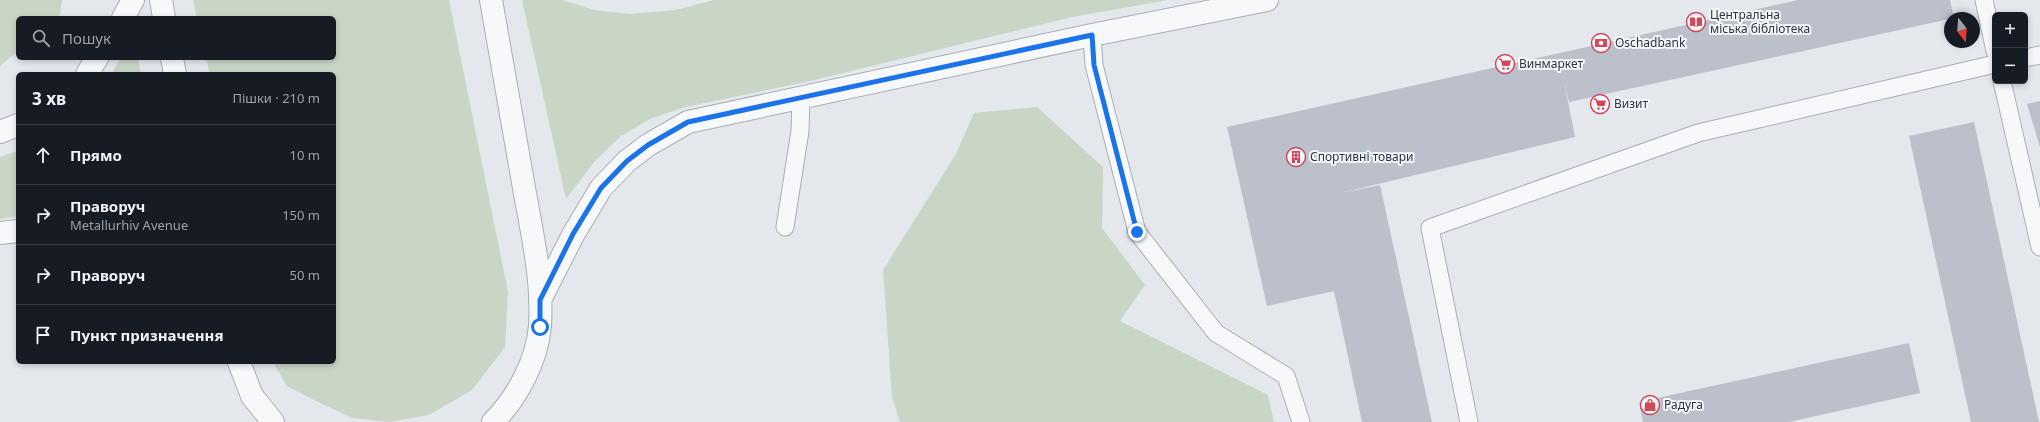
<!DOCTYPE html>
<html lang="uk">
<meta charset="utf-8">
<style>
:root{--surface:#171b24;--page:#20242c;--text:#f1f3f6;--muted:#9ea1a6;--line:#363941}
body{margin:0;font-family:"Noto Sans",sans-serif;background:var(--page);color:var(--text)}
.controls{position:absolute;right:12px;top:12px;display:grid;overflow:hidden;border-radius:6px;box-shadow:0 2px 6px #0003}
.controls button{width:36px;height:36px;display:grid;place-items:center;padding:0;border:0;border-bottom:1px solid var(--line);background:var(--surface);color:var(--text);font:20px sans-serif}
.compass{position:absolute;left:1944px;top:12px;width:36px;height:36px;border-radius:50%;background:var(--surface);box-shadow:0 2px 6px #0003;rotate:163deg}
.stop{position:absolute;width:12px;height:12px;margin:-9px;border:3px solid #1a73e8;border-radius:50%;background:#fff}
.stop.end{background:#1a73e8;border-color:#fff;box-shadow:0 1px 4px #0008}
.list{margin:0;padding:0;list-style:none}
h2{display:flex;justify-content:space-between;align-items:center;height:52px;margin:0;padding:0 16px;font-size:17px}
h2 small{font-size:13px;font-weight:400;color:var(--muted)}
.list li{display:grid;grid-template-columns:26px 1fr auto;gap:12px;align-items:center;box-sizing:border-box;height:60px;padding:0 16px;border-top:1px solid var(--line)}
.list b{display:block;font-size:15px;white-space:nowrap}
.list p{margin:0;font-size:13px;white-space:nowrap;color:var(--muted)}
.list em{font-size:13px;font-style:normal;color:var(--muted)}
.icon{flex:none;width:22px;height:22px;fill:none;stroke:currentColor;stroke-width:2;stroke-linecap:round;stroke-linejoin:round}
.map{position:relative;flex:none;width:2040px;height:422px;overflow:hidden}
.search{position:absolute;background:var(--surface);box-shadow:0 2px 6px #0003;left:16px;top:16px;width:320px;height:44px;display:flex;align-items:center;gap:10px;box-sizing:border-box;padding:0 14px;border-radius:6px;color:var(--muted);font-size:15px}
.panel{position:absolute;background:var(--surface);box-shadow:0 2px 6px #0003;left:16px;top:72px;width:320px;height:292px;border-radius:6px}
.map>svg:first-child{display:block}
.green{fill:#c9d6c5}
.building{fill:#bbc0ca}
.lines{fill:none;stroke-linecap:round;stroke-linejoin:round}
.service-casing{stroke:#a9aeb7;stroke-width:19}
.tertiary-casing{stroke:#a9aeb7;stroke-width:24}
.service{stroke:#f7f8fa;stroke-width:17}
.tertiary{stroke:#f7f8fa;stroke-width:22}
.route{stroke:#1a73e8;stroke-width:5}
.labels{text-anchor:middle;stroke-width:4;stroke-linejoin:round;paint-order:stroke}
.poi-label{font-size:12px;fill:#2b3445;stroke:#f4f6f9;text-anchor:start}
</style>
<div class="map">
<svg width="2040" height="422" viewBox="0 0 2040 422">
<rect width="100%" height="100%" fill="#e4e7ec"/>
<path class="green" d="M0,0H62L60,14L56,18H18V51L0,66Z
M193,0H449L508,292L505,347L472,390L429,415L389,422L352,418L316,401L287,386L273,362H334V74H210L206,58H334V18H197Z
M522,0H562L595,10L629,14L676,10L714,0H1168L1072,17L806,82L685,107L650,119L621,136L595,161L566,199Z
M120,58H138L141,74H112Z
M1037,107L1103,167L1102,228L1145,285L1120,321L1268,395L1274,422H900L892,397L883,270L956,154L974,113Z
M18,151V216L0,219V157Z"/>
<path class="building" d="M1798,0H1950L1954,18L1569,102L1564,81L1575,137L1340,193L1380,185L1432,422H1362L1334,291L1267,306L1227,127Z
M2040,101V147L2027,104Z
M1974,122L2039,422H1971L1909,136Z
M1909,343L1920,393L1789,422H1643L1639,402Z"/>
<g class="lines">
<g class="service-casing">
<path id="service" d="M1984,0L1995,51
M1092,35L1094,65L1137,232L1216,333L1286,376L1301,422
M2025,58L2040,55
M2002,81L2040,247
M785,227L800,131L801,97
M1469,422L1430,228L1698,133L1995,64"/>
</g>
<g class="tertiary-casing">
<path id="tertiary" d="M161,0L164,18
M491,0C502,63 513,125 524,188C532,233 543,280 540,326C537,361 517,398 493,422
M123,18L133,0
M172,58L175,74
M87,74L97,58
M0,132L18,125
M0,233L18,231
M540,300L573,235L601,188L627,161L648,145L688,122L1092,35L1267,0
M239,362L252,396L273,422"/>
</g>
<use href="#service" class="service"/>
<use href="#tertiary" class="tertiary"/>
</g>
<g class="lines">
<path class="route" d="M540,327V300L573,234L601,188L627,161L648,145L688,122L1092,35L1094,65L1137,232"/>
</g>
<defs>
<g id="library-ring" transform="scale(1)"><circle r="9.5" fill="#f4f6f9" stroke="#d1495b" stroke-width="1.5"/><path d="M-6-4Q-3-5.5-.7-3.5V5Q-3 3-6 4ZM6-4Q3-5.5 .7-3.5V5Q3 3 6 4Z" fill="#d1495b"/></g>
<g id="bank-ring" transform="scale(1)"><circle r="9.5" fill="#f4f6f9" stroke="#d1495b" stroke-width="1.5"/><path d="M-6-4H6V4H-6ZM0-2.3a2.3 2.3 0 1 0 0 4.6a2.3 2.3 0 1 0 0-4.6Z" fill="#d1495b"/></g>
<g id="supermarket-ring" transform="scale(1)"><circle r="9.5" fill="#f4f6f9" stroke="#d1495b" stroke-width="1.5"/><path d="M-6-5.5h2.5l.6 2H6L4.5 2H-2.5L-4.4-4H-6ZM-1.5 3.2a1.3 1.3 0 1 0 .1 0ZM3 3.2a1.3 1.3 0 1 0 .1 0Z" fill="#d1495b"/></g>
<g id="building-ring" transform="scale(1)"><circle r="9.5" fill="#f4f6f9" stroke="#d1495b" stroke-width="1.5"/><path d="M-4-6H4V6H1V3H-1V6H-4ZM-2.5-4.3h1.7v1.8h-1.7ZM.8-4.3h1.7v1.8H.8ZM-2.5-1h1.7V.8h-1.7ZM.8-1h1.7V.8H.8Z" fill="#d1495b"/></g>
<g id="shop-ring" transform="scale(1)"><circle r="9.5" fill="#f4f6f9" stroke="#d1495b" stroke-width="1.5"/><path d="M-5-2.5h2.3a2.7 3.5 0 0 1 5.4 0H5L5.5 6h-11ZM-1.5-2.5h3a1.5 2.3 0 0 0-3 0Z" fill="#d1495b"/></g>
</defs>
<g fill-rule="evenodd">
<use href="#library-ring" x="1696" y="22"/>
<use href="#bank-ring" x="1601" y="43"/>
<use href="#supermarket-ring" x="1505" y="64"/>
<use href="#supermarket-ring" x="1600" y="104"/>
<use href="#building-ring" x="1296" y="157"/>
<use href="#shop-ring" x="1650" y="405"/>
</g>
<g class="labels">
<g class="poi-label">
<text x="1710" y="19">Центральна<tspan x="1710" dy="14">міська бібліотека</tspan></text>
<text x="1615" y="47">Oschadbank</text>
<text x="1519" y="68">Винмаркет</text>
<text x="1614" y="108">Визит</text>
<text x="1310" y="161">Спортивні товари</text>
<text x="1664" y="409">Радуга</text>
</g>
</g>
</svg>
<div class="controls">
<button>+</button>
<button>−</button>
</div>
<svg class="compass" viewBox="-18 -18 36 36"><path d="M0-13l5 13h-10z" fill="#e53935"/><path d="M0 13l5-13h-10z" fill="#9ea1a6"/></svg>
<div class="stop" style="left:540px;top:327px"></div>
<div class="stop end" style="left:1137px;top:232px"></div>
<div class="search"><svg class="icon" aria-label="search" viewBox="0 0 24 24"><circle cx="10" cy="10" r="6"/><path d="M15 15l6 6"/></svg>Пошук</div>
<section class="panel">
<h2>3 хв<small>Пішки · 210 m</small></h2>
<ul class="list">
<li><svg class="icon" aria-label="ahead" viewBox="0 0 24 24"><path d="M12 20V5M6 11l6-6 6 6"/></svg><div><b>Прямо</b></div><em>10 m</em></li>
<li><svg class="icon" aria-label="right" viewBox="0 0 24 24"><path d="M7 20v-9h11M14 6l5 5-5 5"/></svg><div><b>Праворуч</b><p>Metallurhiv Avenue</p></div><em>150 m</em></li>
<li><svg class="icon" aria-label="right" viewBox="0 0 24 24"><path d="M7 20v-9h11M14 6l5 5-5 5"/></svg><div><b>Праворуч</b></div><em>50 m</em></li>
<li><svg class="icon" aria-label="arrive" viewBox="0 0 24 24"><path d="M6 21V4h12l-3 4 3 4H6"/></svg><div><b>Пункт призначення</b></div></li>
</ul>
</section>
</div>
